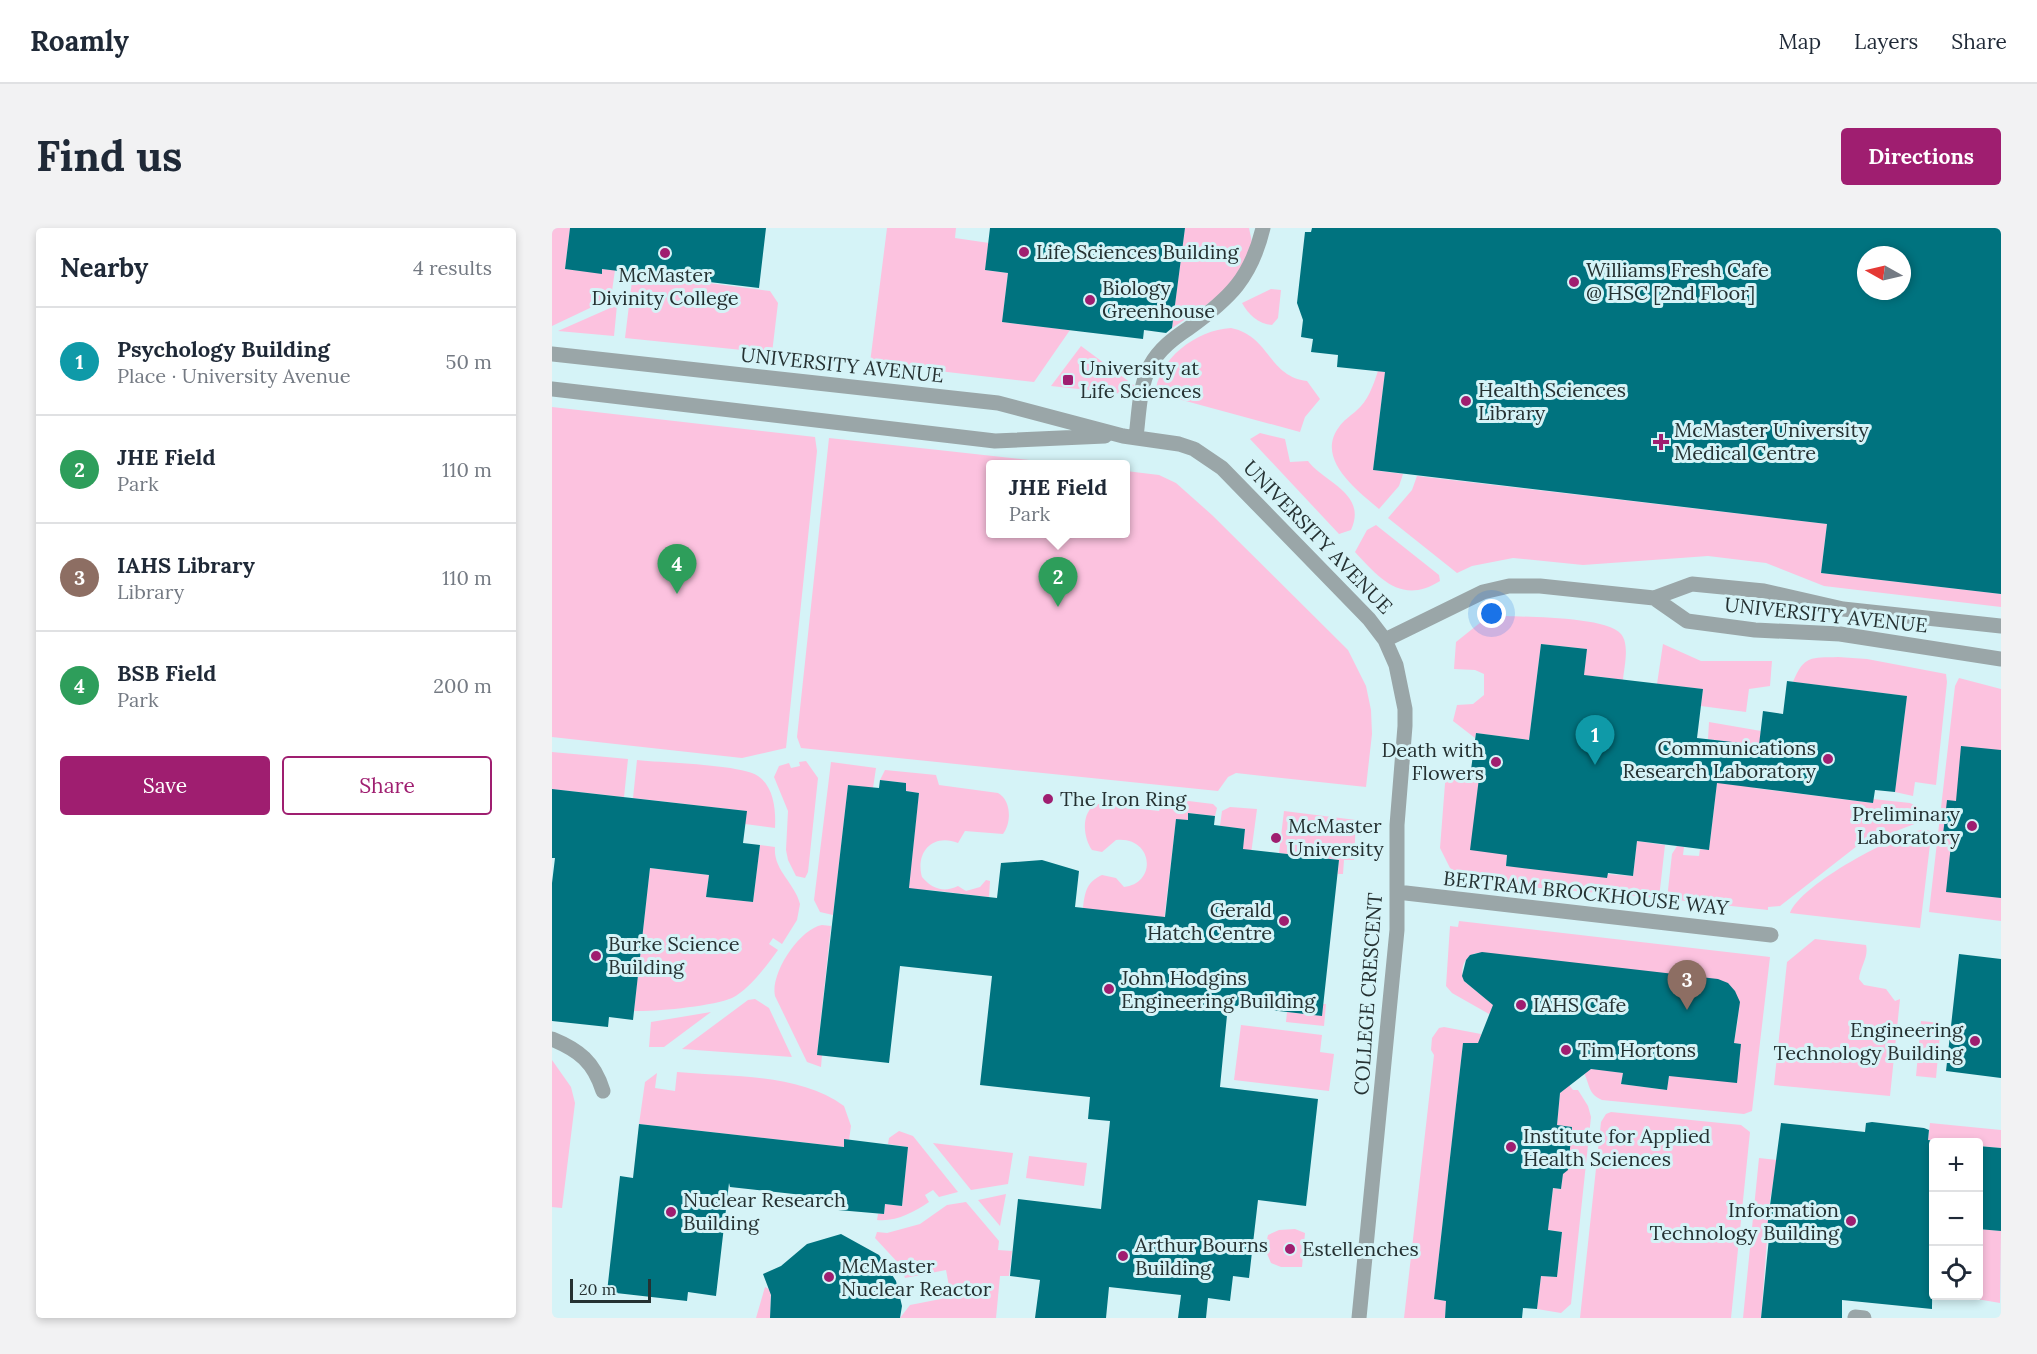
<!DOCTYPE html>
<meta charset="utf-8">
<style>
:root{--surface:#fff;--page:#f2f2f3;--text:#1f2937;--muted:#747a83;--line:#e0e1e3;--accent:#9f1e70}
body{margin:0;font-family:Lora,serif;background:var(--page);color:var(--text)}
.controls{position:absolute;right:18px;bottom:18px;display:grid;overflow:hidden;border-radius:6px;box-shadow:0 3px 9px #0003}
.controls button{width:54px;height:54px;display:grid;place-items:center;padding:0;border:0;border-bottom:2px solid var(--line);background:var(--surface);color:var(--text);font:30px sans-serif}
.compass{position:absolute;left:1305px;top:18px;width:54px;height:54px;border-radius:50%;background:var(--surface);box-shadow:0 3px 9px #0003;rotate:278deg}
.scale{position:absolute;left:18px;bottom:15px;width:81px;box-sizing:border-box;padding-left:6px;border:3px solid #253132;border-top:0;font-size:16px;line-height:21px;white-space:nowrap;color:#253132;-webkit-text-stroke:4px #d5f3f7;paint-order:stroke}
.you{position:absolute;left:940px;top:386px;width:21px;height:21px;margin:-15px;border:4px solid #fff;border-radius:50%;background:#1a73e8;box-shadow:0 0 0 9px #1a73e833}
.badge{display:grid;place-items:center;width:39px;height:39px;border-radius:50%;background:var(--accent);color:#fff;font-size:20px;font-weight:700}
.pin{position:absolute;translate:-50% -50px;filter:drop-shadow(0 2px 3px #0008)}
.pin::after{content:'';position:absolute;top:32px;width:21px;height:18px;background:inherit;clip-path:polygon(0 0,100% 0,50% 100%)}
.popup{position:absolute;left:434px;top:232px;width:144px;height:78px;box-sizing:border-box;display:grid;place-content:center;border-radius:6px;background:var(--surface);filter:drop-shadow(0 2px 4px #0005);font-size:20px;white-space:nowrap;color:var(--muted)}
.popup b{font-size:22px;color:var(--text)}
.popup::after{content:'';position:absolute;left:50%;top:100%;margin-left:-12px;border:12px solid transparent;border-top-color:var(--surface)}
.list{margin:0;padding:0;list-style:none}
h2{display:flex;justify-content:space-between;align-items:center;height:78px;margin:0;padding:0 24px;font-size:26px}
h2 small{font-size:20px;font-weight:400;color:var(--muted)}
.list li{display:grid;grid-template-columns:39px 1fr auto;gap:18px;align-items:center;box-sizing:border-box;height:108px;padding:0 24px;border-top:2px solid var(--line)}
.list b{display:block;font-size:22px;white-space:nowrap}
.list p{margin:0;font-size:20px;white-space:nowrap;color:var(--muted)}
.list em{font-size:20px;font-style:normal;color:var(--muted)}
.actions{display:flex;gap:12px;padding:18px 24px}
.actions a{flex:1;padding:14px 0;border:2px solid var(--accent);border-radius:6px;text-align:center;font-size:21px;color:var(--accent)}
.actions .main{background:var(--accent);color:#fff}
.icon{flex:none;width:33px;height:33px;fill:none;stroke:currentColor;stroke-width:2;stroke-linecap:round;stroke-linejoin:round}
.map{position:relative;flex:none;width:1449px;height:1090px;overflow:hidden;border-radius:6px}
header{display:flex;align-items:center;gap:36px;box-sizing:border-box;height:84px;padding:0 30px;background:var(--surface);border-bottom:2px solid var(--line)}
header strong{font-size:28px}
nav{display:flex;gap:33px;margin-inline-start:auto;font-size:21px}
.intro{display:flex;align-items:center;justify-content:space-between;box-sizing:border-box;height:144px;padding:0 36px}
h1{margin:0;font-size:42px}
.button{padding:15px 27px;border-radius:6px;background:var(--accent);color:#fff;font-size:21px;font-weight:700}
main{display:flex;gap:36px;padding:0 36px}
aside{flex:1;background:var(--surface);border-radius:6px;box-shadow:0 3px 9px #0003}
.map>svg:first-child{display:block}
.green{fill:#fcc2df}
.building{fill:#00737f;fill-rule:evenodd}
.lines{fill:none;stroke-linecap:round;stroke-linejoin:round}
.minor{stroke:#9aa6a8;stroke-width:15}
.poi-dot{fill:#9f1e70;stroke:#d5f3f7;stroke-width:2}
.labels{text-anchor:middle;stroke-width:6;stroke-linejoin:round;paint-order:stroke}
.poi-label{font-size:20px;fill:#253132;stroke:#d5f3f7;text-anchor:start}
.street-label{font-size:20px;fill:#253132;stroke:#d5f3f7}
</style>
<header>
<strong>Roamly</strong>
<nav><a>Map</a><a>Layers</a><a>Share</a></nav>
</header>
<div class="intro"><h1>Find us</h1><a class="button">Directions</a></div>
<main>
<aside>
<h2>Nearby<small>4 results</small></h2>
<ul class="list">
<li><span class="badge" style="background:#0f9aa8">1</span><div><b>Psychology Building</b><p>Place · University Avenue</p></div><em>50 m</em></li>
<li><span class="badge" style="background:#2e9e5b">2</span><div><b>JHE Field</b><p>Park</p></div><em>110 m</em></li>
<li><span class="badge" style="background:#8d6e63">3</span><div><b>IAHS Library</b><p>Library</p></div><em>110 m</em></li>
<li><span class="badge" style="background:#2e9e5b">4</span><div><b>BSB Field</b><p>Park</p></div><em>200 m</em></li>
</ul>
<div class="actions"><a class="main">Save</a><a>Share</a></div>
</aside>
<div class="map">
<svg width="1449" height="1090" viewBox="0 0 1449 1090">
<rect width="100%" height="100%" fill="#d5f3f7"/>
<path class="green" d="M0,0H18L13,41L49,45L50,41L63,42L59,70L0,98Z
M335,0H404L403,10L437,15L433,42L456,45L450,94L518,102L482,154L318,135Z
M633,0H697C698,6 701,14 699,19C689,57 651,80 620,100Z
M81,45L218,63L226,75L220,125L73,110Z
M719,61L729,62L726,90L720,97C706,96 696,86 690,75Z
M65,77L62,108L6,103Z
M679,100C718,108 716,148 755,153L768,171L753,189L748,204L630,172L603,168C605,131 644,102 679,100Z
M529,118L583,158L581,167L499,158Z
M826,143L833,144L821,242L851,246L847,258L827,281C805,262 763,231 787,199C791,193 798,188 804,183C816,173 821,158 826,143Z
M0,179L263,209L265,223L234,520L190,530L0,509Z
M708,205L733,211L738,234L756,233C771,254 816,265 799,302L787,306L698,211Z
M277,210L513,236H438V306H574V243L607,247L624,255L660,287L796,422L814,458L819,482L820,506L814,559L684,545L676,549L666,563L249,520L245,509Z
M865,248L1275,296L1269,345L1449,366V379L1272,358L1214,335L1156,328L1031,337L961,330L920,338L905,345L836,290L860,262Z
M824,297L887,347L888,353C850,377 828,351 803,324L815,302Z
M954,388C977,389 1055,389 1069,406C1078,417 1072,439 1071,452L1043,448L1031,452L1035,421L989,416L977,512L924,505L923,510L901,493L905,477L921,476L932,467V446L923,442L902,441L904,414L929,394Z
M1111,416L1149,433H1220L1218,458L1197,461L1194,484L1149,478L1151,461L1105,456Z
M1286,429L1315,431L1394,446L1395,454L1384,557L1363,554L1361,568L1343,564L1355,468L1241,454C1252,427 1259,430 1286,429Z
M1407,450L1449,461V693L1377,684L1403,458Z
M1157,494L1209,503L1202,560L1320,575L1321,571L1358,575L1366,579L1369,586L1365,595L1305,618L1228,678L1216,679V682L1115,671L1120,626L1125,618L1132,619L1131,627L1147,628L1148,621L1157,622L1170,513L1156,511Z
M0,524L76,531L72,569L0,561Z
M85,532C110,535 188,536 206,548C222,559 224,582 223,600L193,596L194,583L81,570Z
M254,533L266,550L256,644L253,650L244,648L236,632L234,622L236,583L222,549L227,538L237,535L239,540L248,538L247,534Z
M279,534L324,540L321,560L296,557L281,687L268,684L262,672Z
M333,542L384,547L387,557L446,565C459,572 460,594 451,606L413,603L406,615C381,605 363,624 370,649C380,661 392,665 406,658L414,663L428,659L434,652L438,653L437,669L378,662L355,673L367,565L354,563V555L328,552Z
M894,543L927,550L955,627L954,638L1081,648L1085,613L1113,617L1107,670L975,659L909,647L898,640L888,620Z
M612,570L661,576L665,580L663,588L637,585L636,592H624L611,701L531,680C533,663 535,654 550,647L564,650L572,659C606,655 601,608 564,612L550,624L540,622C531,610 528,582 546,576L607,583Z
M678,579L705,581L699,626L690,625L693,601L668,598L670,583Z
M732,583L804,592L802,632H792L791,646H786L787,632L727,625Z
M1374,601L1379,604V608L1368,700L1238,685C1249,656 1344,605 1374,601Z
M208,617L223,619C221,642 243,655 248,676L245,692L230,716L221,710L217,716L226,722C215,737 197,762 180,770C162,778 102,784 82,783L98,640L157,647L154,669L201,674Z
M907,693L1218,729L1200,883L1192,886L1050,872C1036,866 1038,857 1032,845L1037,840L1071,845L1069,856L1115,862L1117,848L1189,816L1182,815C1185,793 1193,773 1175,755L924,725C911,730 908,740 912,753L943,778L937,786L900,765L894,758L898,698L906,699Z
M270,697L279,698L265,827H270L269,839L255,834L223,768C218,746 247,701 270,697Z
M1263,711L1314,717C1317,729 1308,739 1307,751L1312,757L1334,761L1343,773L1348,771L1338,868L1222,857L1235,734Z
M203,771L217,780L240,829L130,821L196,772Z
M771,776H774L772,798L734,794L735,784L770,788Z
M159,784L112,819H97L99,794Z
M1369,793L1389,795L1384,850L1364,848Z
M689,797L770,807L768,824L782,826L777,863L682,852Z
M892,799L929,806L928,816L911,815L882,1071L894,1073L893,1090H852L882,827L879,822L880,810L887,800Z
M0,832L19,859L23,875L10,980L0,979Z
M125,844C178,849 247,845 292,878L299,898L297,912L292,911V919L87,896L93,854L105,845L103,860L123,863Z
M1017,857L1021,862H1026L1036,878L1039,889L1019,1076L1009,1085L985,1081L989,1048L1005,1049L1010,1004L996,1002L1001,960L1009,961L1011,945L1016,940L1020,899L1005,897L1008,865Z
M1059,884L1189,897L1198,904L1179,1090H1028L1049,894L1054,886Z
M1378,895L1449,902V920L1427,918L1426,914L1376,912Z
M347,903L361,908L406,964L387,969L381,962L373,967L377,974C362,984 344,994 325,992L326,986H332L333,976L350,978L356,919L336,916L337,910Z
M381,915L461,925L456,956L419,962Z
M477,928L535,935L532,958L474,950Z
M1207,930L1225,932L1218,972L1209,1090H1191Z
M454,966L448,998L426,972Z
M414,974L447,1013L446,1022L460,1023L457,1048H448L444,1090H348L358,1077L399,1069L394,1042L353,1050L348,1037L323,1010L325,1004L335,1005L368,996L395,977Z
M743,1001L753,1005L750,1039H729L719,1035L713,1021L716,1007L727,1002Z
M1427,1001L1449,1003L1448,1075L1419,1070V1068H1426Z
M213,1059L219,1062L218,1090H204Z"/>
<path class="building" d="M18,0H214L207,60L50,41V46L13,41Z
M438,0H633L620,100L614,105L592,102L591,111L450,94L456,45L433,42Z
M760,0H1449V366L1269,345L1275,296L821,242L833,144L785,139L786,127L759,124L761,111L749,109L751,92L745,75L753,4H759ZM1314,27H1350V63H1314Z
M989,416L1035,421L1032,447L1151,461L1145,510L1207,517L1211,483L1231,486L1235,453L1355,468L1343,564L1323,562L1321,575L1165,555L1157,622L1085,613L1081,648L1056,645L1055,650L954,638L955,627L918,622L927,550L918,549L924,505L977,512Z
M1409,518L1449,522V670L1394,664L1400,607L1391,606L1393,590L1395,572L1404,573Z
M328,552L354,555V563L367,565L357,660L445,670L449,635L490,632L527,643L523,679L613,689L624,591L636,592V585L663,588L662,597L693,601L691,621L787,632L770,788L676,777L668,859L766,871L754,978L706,972L697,1050L681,1048L678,1073L656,1070L654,1090H626L629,1067L557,1059L554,1090H483L488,1052L458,1048L466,971L549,981L558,893L536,891L538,869L428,857L440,748L348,738L337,835L265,827L296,557L327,560Z
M0,561L195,583L191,615L208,617L201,674L154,669L157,647L98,640L81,792L57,789L56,799L0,793V655L3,630H0Z
M930,724L1166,751L1176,755L1183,763L1188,774L1182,815L1189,816L1185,855L1117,848L1115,862L1069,856L1071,845L1039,841L1008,865L1005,897L1020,899L1016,942L1011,946L1009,961L1001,960L996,1002L1010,1004L1005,1049L989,1048L985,1081L971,1080L970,1090H893L894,1073L882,1071L911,815H926L941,777L912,753L910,748L914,732L918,727Z
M1407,726L1449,731V850L1394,843Z
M1320,894L1372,900L1377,902L1376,912L1382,913L1380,1081L1290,1072V1090H1209L1218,1000H1215L1229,895L1313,904L1314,895Z
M87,896L292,919V911L356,919L350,978L333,976L332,986L286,982L287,971L178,959L177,955L164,1068L136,1064L135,1073L55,1064L68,948L81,950Z
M1426,918L1449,920V1003L1426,1001Z
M289,1006L327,1027L344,1053L350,1078L348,1090H218L219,1067L211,1046L229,1038L255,1016Z"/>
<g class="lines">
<path class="minor" d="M0,126L446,175L571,208L627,216L642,221L670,240L817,391L833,412L844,437L853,481V498L845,597V702L807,1090
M0,161L443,213L553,208
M584,209C587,186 587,159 598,138C607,121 622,110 637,100C678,70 699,50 711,0
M1102,370L1135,393L1203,402L1288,406L1449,431
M833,412L931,364L957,358H988L1102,370L1140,356L1212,363L1291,381L1449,398
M845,664L1219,707
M0,811C27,822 42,834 51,863
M1303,1089L1312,1090"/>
</g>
<g class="poi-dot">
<circle cx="472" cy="24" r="6"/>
<circle cx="113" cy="25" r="6"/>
<circle cx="1022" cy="54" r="6"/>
<circle cx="538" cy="72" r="6"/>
<rect x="510" y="146" width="12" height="12" rx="3"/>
<circle cx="914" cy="173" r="6"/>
<path d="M1106 205h6v6h6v6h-6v6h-6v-6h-6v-6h6z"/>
<circle cx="1276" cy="531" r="6"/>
<circle cx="944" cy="534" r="6"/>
<circle cx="496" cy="571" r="6"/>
<circle cx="1420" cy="598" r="6"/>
<circle cx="724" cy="610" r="6"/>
<circle cx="732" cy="693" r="6"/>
<circle cx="44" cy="728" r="6"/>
<circle cx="557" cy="761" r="6"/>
<circle cx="969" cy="777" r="6"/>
<circle cx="1423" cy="813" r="6"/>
<circle cx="1014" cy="822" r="6"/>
<circle cx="959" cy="919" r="6"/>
<circle cx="119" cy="984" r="6"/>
<circle cx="1299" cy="993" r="6"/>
<circle cx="738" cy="1021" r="6"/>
<circle cx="571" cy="1028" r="6"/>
<circle cx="277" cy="1049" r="6"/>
</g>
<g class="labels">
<g class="poi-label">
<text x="484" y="31">Life Sciences Building</text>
<text x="1034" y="49">Williams Fresh Cafe<tspan x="1034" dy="23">@ HSC [2nd Floor]</tspan></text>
<text x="113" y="54" text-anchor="middle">McMaster<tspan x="113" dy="23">Divinity College</tspan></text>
<text x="550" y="67">Biology<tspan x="550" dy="23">Greenhouse</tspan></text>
<text x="528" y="147">University at<tspan x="528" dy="23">Life Sciences</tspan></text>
<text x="926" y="169">Health Sciences<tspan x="926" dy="23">Library</tspan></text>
<text x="1122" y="209">McMaster University<tspan x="1122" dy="23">Medical Centre</tspan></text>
<text x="1264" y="527" text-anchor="end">Communications<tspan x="1264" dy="23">Research Laboratory</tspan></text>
<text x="932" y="529" text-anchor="end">Death with<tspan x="932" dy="23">Flowers</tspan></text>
<text x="508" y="578">The Iron Ring</text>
<text x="1408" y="593" text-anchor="end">Preliminary<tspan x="1408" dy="23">Laboratory</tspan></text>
<text x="736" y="605">McMaster<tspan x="736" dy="23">University</tspan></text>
<text x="720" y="689" text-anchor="end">Gerald<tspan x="720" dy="23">Hatch Centre</tspan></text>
<text x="56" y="723">Burke Science<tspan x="56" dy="23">Building</tspan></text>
<text x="569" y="757">John Hodgins<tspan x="569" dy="23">Engineering Building</tspan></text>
<text x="981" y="784">IAHS Cafe</text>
<text x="1411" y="809" text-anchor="end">Engineering<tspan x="1411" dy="23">Technology Building</tspan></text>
<text x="1026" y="829">Tim Hortons</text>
<text x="971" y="915">Institute for Applied<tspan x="971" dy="23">Health Sciences</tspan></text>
<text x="131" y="979">Nuclear Research<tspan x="131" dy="23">Building</tspan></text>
<text x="1287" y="989" text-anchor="end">Information<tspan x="1287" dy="23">Technology Building</tspan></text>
<text x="583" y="1024">Arthur Bourns<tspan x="583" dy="23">Building</tspan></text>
<text x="750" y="1028">Estellenches</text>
<text x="289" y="1045">McMaster<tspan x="289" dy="23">Nuclear Reactor</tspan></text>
</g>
<g class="street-label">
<text transform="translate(290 137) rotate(6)" y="7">UNIVERSITY AVENUE</text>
<text transform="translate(766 309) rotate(46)" y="7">UNIVERSITY AVENUE</text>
<text transform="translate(1274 387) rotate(6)" y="7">UNIVERSITY AVENUE</text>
<text transform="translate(1034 665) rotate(6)" y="7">BERTRAM BROCKHOUSE WAY</text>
<text transform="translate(816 766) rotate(-86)" y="7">COLLEGE CRESCENT</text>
</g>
</g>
</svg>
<div class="controls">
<button>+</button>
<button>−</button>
<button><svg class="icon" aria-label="locate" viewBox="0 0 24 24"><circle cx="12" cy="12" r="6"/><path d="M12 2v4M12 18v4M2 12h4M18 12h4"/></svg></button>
</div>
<svg class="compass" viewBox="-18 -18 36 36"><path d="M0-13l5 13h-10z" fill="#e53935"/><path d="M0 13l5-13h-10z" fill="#747a83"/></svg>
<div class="scale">20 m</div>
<div class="you"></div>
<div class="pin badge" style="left:1043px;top:537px;background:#0f9aa8">1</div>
<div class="pin badge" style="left:506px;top:379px;background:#2e9e5b">2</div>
<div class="popup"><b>JHE Field</b>Park</div>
<div class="pin badge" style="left:1135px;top:782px;background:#8d6e63">3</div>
<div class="pin badge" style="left:125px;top:366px;background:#2e9e5b">4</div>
</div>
</main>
